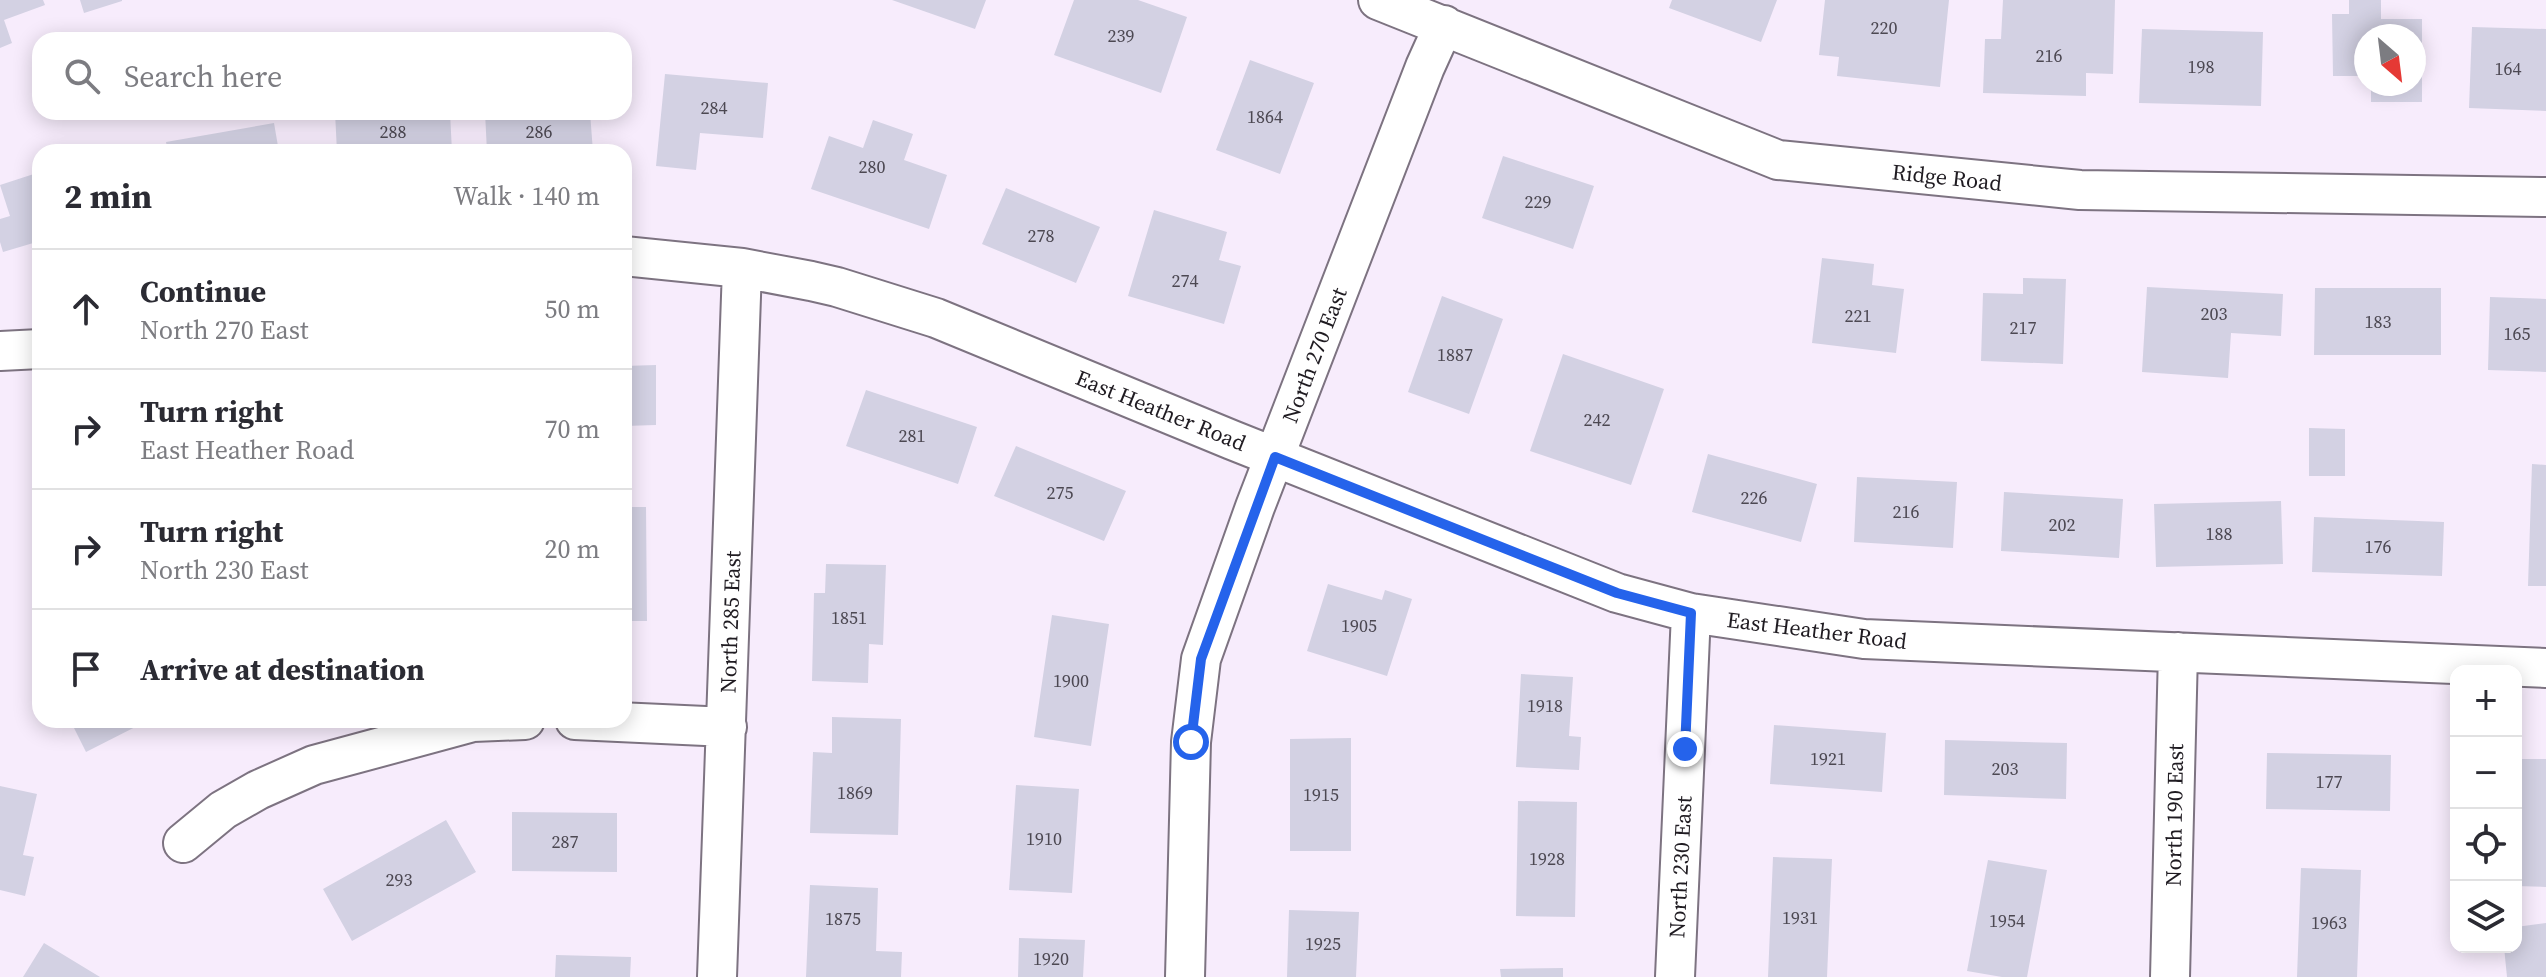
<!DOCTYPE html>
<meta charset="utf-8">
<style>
:root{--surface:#fff;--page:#f2f2f3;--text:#2b2b33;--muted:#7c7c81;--line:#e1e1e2}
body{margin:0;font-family:"Source Serif 4",serif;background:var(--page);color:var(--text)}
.controls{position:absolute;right:24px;bottom:24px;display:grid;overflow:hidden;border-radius:16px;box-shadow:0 4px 20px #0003}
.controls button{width:72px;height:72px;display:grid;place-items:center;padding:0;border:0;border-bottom:2px solid var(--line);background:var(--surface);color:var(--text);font:40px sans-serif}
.compass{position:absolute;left:2354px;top:24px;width:72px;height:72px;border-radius:50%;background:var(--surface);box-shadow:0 4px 20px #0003;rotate:152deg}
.stop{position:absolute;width:24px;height:24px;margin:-18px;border:6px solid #2563eb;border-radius:50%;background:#fff}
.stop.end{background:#2563eb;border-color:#fff;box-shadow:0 2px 8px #0008}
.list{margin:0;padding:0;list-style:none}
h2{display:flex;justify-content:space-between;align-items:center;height:104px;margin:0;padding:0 32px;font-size:34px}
h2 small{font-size:26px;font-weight:400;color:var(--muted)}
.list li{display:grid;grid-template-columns:52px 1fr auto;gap:24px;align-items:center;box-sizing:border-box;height:120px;padding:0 32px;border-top:2px solid var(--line)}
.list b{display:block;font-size:30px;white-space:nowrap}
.list p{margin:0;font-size:26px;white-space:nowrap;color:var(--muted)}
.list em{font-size:26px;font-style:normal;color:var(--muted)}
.icon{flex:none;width:44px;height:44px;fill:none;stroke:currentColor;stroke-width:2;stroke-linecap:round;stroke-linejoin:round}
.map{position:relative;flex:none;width:2546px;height:977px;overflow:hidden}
.search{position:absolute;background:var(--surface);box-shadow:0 4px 20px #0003;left:32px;top:32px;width:600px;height:88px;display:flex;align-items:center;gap:20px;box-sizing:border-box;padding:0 28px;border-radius:24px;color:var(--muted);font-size:30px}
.panel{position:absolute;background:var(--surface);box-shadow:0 4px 20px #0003;left:32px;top:144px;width:600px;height:584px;border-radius:24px}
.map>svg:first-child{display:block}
.building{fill:#d3d1e3}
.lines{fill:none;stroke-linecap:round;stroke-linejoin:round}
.street-casing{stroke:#7d7381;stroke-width:42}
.street{stroke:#fff;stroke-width:38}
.route{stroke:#2563eb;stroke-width:10}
.labels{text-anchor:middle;stroke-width:8;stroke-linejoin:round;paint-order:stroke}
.number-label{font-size:18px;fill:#4c4852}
.street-label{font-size:22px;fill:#1f1b21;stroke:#fff}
</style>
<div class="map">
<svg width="2546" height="977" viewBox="0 0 2546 977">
<rect width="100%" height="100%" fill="#f7ecfc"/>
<path class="building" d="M0,0H43L45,5L4,20L12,43L0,48Z
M80,0H122V1L84,13Z
M892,0H986L975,29Z
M1074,0H1138L1187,17L1161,93L1054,55Z
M1672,0H1777L1761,42L1669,8Z
M1825,0H1949L1940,87L1837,76L1839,57L1819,55Z
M2003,0H2115L2113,74L2086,73V96L1983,93L1985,39H2001Z
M2349,0H2381V19H2422V102H2371V84H2414V36H2366V76H2333L2332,14H2349Z
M2472,27L2546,29V111L2469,108Z
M2142,29L2263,32L2261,106L2139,103Z
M1250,60L1314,83L1280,174L1216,150Z
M665,74L768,83L763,138L700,133L696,170L656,166Z
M335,112H450L452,152H337Z
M485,112H590L593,152H487Z
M873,120L913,134L904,160L947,175L929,229L811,189L829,136L863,148Z
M274,123L279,152H168L166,142Z
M1503,156L1594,186L1573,249L1482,218Z
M40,172V241L3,252L0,242V219L10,216L0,185Z
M1006,188L1100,227L1076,283L982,244Z
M1154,210L1227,232L1219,260L1241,266L1224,324L1128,296Z
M1822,258L1874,264L1872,285L1904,289L1896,353L1812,343Z
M2023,278L2066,279L2063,364L1981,361L1983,293L2023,294Z
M2147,287L2283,294L2281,336L2231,333L2228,378L2142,372Z
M2315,288H2441V355H2314Z
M1442,296L1503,319L1469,414L1408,392Z
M2490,297L2546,299V372L2488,370Z
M1563,354L1664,389L1631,485L1530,451Z
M656,365V425L624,426V366Z
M866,390L977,427L958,484L846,446Z
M2309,428L2345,429V476H2309Z
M1016,446L1126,491L1104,541L994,496Z
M1708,454L1817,484L1801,542L1692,512Z
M40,461V504H38L32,462Z
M2532,464L2546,465V586H2528Z
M1857,477L1957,482L1953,548L1854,542Z
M2004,492L2123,499L2119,558L2001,551Z
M2281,501L2283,564L2156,567L2154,504Z
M624,507H646L647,621H624Z
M2314,517L2444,522L2442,576L2312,572Z
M826,564L886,565L883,645L869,644L868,683L812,681L814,593H825Z
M1328,584L1382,600L1385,590L1412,599L1387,676L1307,651Z
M1052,615L1109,624L1091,746L1034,737Z
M1521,674L1573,677L1569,736L1581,737L1579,770L1516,767Z
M832,717L901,719L898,835L810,833L813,752L832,753Z
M70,720H149L86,752Z
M1774,725L1886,733L1882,792L1770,784Z
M1351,738V851H1290V739Z
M1945,740L2067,743L2066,799L1944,795Z
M2267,753L2391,755L2390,811L2266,809Z
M2516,759H2546V887L2516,886Z
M1016,785L1079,789L1072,893L1009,890Z
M0,786L37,794L23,855L34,857L25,896L0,890Z
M1518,801L1577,802L1575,917L1516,916Z
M512,812L617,813V872L512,871Z
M446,820L476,872L352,941L323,889Z
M1773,857L1832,859L1827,977H1768Z
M1988,860L2047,870L2027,977H2002L1967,971Z
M2301,868L2361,870L2357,977H2297Z
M810,885L878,888L876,951L902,952L901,977H806Z
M1289,910L1359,912L1356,977H1287Z
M2546,923V977H2507L2504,947H2516V927Z
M1019,938L1085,940L1083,977H1018Z
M44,943L100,977H23Z
M556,955L631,957L630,977H555Z
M1563,968V977H1501L1500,969Z"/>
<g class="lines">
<g class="street-casing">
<path id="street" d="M1378,0L1778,160L2080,190L2546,197
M624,256L742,268L811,281L837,287L936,318L1232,440L1617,593L1691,613L1864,639L2546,668
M0,351L40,349
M575,720L727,727
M183,843L223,810L258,790L314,765L473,722L525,720
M717,977L742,268
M1185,977L1191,742L1201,659L1255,507L1425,67L1444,25
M1675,977L1691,613
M2170,977L2178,652"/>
</g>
<use href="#street" class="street"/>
</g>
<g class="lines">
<path class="route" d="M1191,742L1201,659L1275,457L1617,593L1691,613L1685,749"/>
</g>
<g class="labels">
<g class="number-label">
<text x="1884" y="34">220</text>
<text x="1121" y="42">239</text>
<text x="2049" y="62">216</text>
<text x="2201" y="73">198</text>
<text x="2508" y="75">164</text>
<text x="714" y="114">284</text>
<text x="1265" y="123">1864</text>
<text x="393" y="138">288</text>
<text x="539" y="138">286</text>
<text x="872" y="173">280</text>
<text x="1538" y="208">229</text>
<text x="1041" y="242">278</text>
<text x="1185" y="287">274</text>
<text x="2214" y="320">203</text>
<text x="1858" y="322">221</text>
<text x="2378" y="328">183</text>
<text x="2023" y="334">217</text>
<text x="2517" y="340">165</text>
<text x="1455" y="361">1887</text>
<text x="1597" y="426">242</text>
<text x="912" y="442">281</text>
<text x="1060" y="499">275</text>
<text x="1754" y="504">226</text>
<text x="1906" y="518">216</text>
<text x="2062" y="531">202</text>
<text x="2219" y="540">188</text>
<text x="2378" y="553">176</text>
<text x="849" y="624">1851</text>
<text x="1359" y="632">1905</text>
<text x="1071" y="687">1900</text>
<text x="1545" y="712">1918</text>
<text x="1828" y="765">1921</text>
<text x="2005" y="775">203</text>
<text x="2329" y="788">177</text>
<text x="855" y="799">1869</text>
<text x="1321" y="801">1915</text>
<text x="1044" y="845">1910</text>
<text x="565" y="848">287</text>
<text x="1547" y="865">1928</text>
<text x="399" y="886">293</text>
<text x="1800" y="924">1931</text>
<text x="843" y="925">1875</text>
<text x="2007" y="927">1954</text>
<text x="2329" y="929">1963</text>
<text x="1323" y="950">1925</text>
<text x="1051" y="965">1920</text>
</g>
<g class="street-label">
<text transform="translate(1947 177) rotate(6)" y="8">Ridge Road</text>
<text transform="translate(1314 355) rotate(-69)" y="8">North 270 East</text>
<text transform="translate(1161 410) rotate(22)" y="8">East Heather Road</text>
<text transform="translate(730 622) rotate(-88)" y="8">North 285 East</text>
<text transform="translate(1817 630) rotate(7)" y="8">East Heather Road</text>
<text transform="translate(2174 815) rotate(-89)" y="8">North 190 East</text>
<text transform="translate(1680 867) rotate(-87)" y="8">North 230 East</text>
</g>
</g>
</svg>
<div class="controls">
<button>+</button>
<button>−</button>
<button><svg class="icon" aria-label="locate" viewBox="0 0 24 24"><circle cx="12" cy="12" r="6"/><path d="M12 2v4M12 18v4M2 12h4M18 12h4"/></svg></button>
<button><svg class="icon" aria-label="layers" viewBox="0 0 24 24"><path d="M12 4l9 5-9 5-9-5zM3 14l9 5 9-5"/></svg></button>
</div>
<svg class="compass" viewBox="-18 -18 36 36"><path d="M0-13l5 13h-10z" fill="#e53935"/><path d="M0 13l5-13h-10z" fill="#7c7c81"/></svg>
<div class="stop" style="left:1191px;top:742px"></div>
<div class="stop end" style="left:1685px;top:749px"></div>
<div class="search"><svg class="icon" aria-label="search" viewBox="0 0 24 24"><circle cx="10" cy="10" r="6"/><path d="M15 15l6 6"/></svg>Search here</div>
<section class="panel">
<h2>2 min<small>Walk · 140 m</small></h2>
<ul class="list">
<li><svg class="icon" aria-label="ahead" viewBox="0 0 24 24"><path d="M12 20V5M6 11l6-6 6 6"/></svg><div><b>Continue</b><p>North 270 East</p></div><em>50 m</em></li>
<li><svg class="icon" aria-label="right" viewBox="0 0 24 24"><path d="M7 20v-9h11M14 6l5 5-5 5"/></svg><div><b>Turn right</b><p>East Heather Road</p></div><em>70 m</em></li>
<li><svg class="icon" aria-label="right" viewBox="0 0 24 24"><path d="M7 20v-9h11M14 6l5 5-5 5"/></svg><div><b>Turn right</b><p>North 230 East</p></div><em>20 m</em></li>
<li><svg class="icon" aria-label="arrive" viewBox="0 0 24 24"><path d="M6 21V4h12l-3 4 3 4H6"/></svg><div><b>Arrive at destination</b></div></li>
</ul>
</section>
</div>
